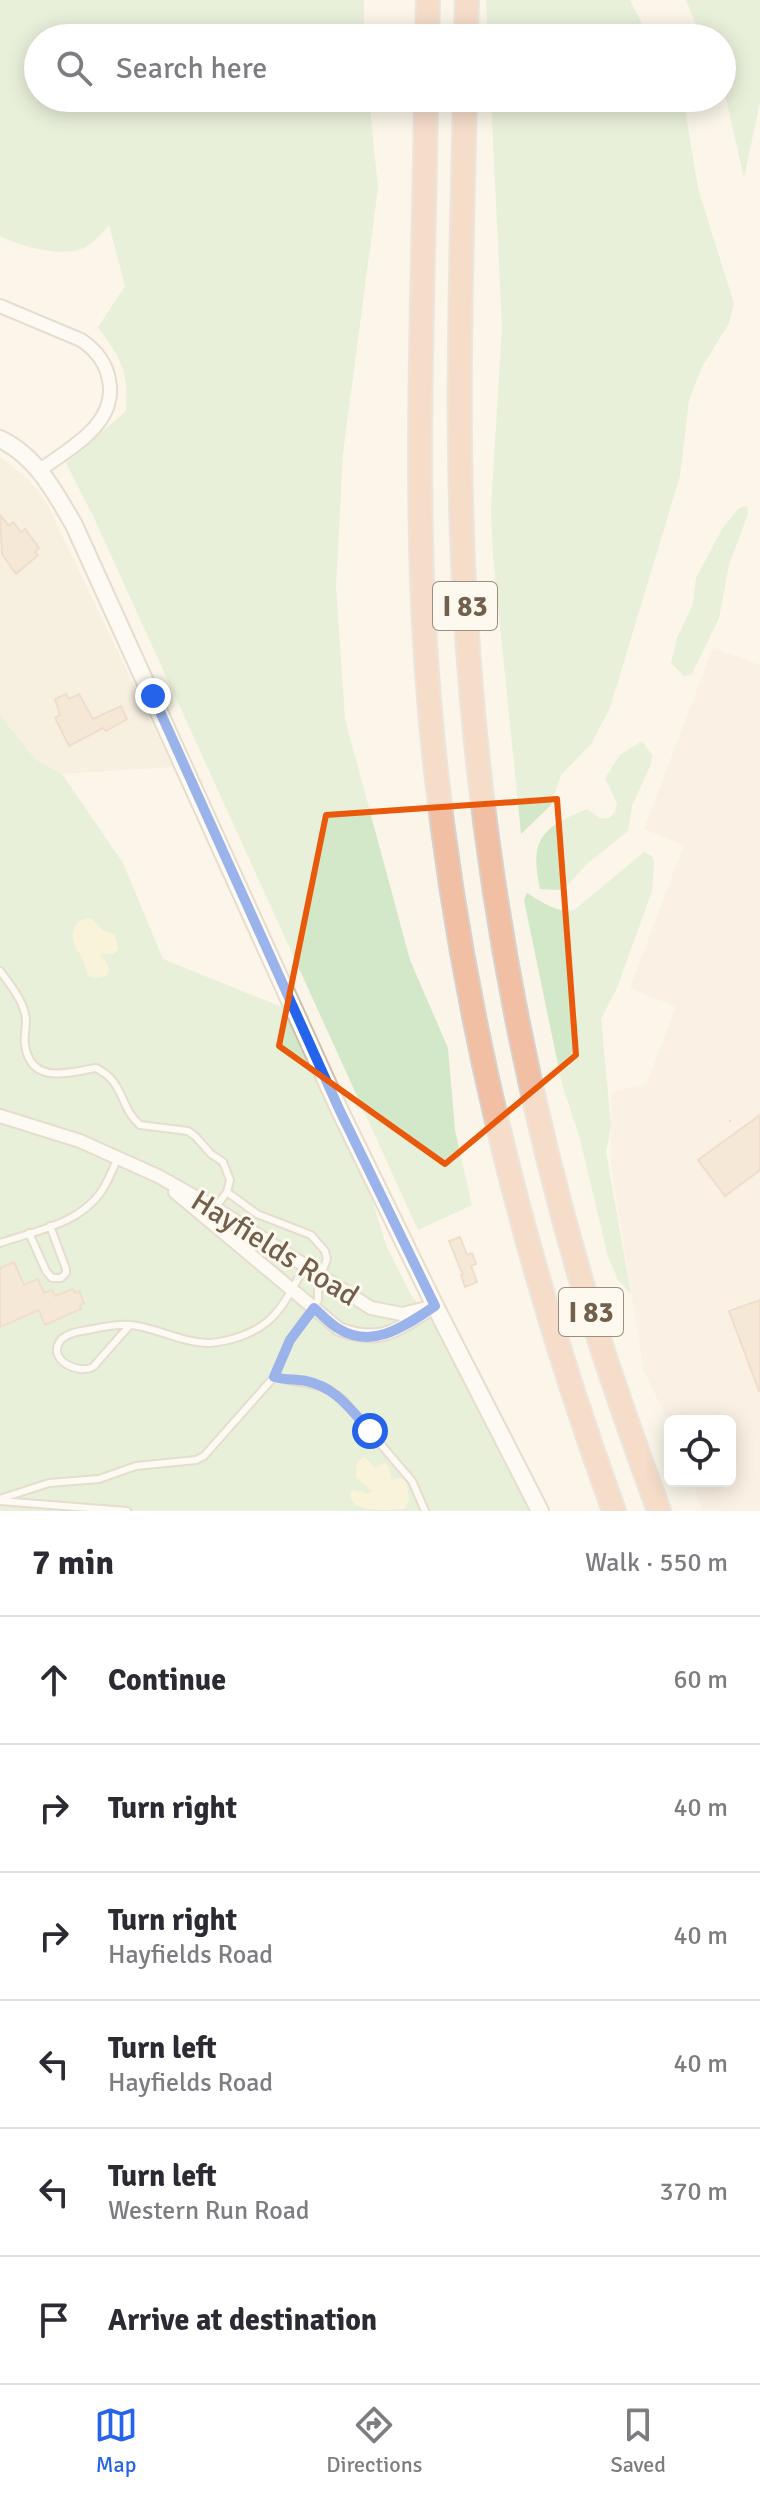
<!DOCTYPE html>
<meta charset="utf-8">
<style>
:root{--surface:#fff;--page:#f7f7f7;--text:#2b2b33;--muted:#7c7c81;--line:#e1e1e2;--accent:#2563eb}
body{margin:0;font-family:Signika,sans-serif;background:var(--page);color:var(--text)}
.controls{position:absolute;right:24px;bottom:24px;display:grid;overflow:hidden;border-radius:12px;box-shadow:0 4px 20px #0003}
.controls button{width:72px;height:72px;display:grid;place-items:center;padding:0;border:0;border-bottom:2px solid var(--line);background:var(--surface);color:var(--text);font:40px sans-serif}
.stop{position:absolute;width:24px;height:24px;margin:-18px;border:6px solid #2563eb;border-radius:50%;background:#fff}
.stop.end{background:#2563eb;border-color:#fff;box-shadow:0 2px 8px #0008}
.list{margin:0;padding:0;list-style:none}
h2{display:flex;justify-content:space-between;align-items:center;height:104px;margin:0;padding:0 32px;font-size:34px}
h2 small{font-size:26px;font-weight:400;color:var(--muted)}
.list li{display:grid;grid-template-columns:52px 1fr auto;gap:24px;align-items:center;box-sizing:border-box;height:128px;padding:0 32px;border-top:2px solid var(--line)}
.list b{display:block;font-size:30px;white-space:nowrap}
.list p{margin:0;font-size:26px;white-space:nowrap;color:var(--muted)}
.list em{font-size:26px;font-style:normal;color:var(--muted)}
.icon{flex:none;width:44px;height:44px;fill:none;stroke:currentColor;stroke-width:2;stroke-linecap:round;stroke-linejoin:round}
.map{position:relative;flex:none;width:760px;height:1511px;overflow:hidden}
.search{position:absolute;background:var(--surface);box-shadow:0 4px 20px #0003;left:24px;right:24px;top:24px;height:88px;display:flex;align-items:center;gap:20px;box-sizing:border-box;padding:0 28px;border-radius:44px;color:var(--muted);font-size:30px}
.sheet{height:872px;background:var(--surface)}
nav{display:flex;justify-content:space-around;align-items:center;box-sizing:border-box;height:112px;border-top:2px solid var(--line);background:var(--surface);font-size:22px;color:var(--muted)}
nav a{display:grid;justify-items:center;gap:4px}
nav .on{color:var(--accent)}
.map>svg:first-child{display:block}
.residential{fill:#f2e8d7}
.commercial{fill:#fae8dd}
.green{fill:#d2e8c8}
.sand{fill:#f7f1c6}
.building{fill:#eed8c2;stroke:#e0c0a4;stroke-width:2}
.lines{fill:none;stroke-linecap:round;stroke-linejoin:round}
.lane-casing{stroke:#ccbeaf;stroke-width:10}
.street-casing{stroke:#ccbeaf;stroke-width:16}
.secondary-casing{stroke:#cfbfad;stroke-width:20}
.highway-casing{stroke:#d8d2cd;stroke-width:26}
.path{stroke:#d3bba5;stroke-width:2;stroke-dasharray:2 6;stroke-linecap:butt}
.lane{stroke:#fff;stroke-width:6}
.street{stroke:#fff;stroke-width:12}
.secondary{stroke:#fff;stroke-width:16}
.highway{stroke:#f0bfa4;stroke-width:22}
.route{stroke:#2563eb;stroke-width:10}
.marked{fill:none;stroke:#e8590c;stroke-width:6;stroke-linejoin:round}
.labels{text-anchor:middle;stroke-width:6;stroke-linejoin:round;paint-order:stroke}
.shield{fill:#fef9ef;stroke:#9d8d7e;stroke-width:2}
.shield-label{font-size:28px;font-weight:bold;fill:#735f4e}
.street-label{font-size:30px;fill:#735f4e;stroke:#fef9ef}
</style>
<div class="map">
<svg width="760" height="1511" viewBox="0 0 760 1511">
<rect width="100%" height="100%" fill="#fbf5e9"/>
<path class="residential" d="M0,457L29,480L45,500L173,767L62,774L35,759L0,715Z"/>
<path class="commercial" d="M713,648L760,665V1511H703L692,1481H730V1421H670V1425L644,1371L611,1166V1093L647,1083L676,1007L630,988L684,845L644,829Z"/>
<path class="green" d="M0,0H364V38H38V98H369L378,188L343,453L336,586L345,719L410,960L448,1048L455,1130L472,1205L418,1230L94,518L66,463L126,411C129,370 121,359 98,327L125,286L109,225C101,234 93,244 81,249C62,257 17,246 0,236Z
M486,0H630L649,38H488Z
M686,0H760V102L744,178L722,81V38H706L695,22Z
M491,98H683L698,188L734,304L729,323L702,367L689,400L680,476L610,708L591,744L561,775L551,805L521,834L493,556L491,509L502,327Z
M747,506L748,514L729,565L719,618L692,674L684,676L671,663L677,638L693,604L696,578L722,529L739,508Z
M0,715L35,759L62,774L123,863L163,959L284,1008L367,1182L386,1245L411,1295L438,1328L522,1495L525,1493L535,1511H0Z
M642,741L652,755L651,764L632,806L628,831L587,864L566,887L559,890L540,889C529,839 542,827 587,809L600,818H609L615,812L617,803L605,778L620,755Z
M644,852L652,856L654,864L652,891L617,988L601,1019L611,1125L606,1152L631,1294L618,1280L608,1257L580,1139L562,1084L524,900L527,893C541,901 557,914 574,910Z"/>
<path class="sand" d="M91,918L103,930L115,935L118,949L113,954H100C102,958 105,960 107,964C115,978 96,980 88,976C85,970 85,963 82,957C80,953 76,950 75,946C69,931 76,919 91,918Z
M365,1457L375,1468L385,1463L389,1467L391,1480L401,1478L406,1482L409,1498L406,1508C397,1511 361,1511 355,1504C351,1501 351,1497 350,1492L353,1490L368,1494L372,1491L356,1477L357,1462Z"/>
<path class="building" d="M0,515L9,526L13,522L21,532L25,529L39,548L35,552L38,555L16,574L2,554Z
M66,694L69,699L79,694L93,719L121,706L127,719L106,731L103,728L69,746L55,718L60,715L55,699Z
M760,1115V1170L725,1196L698,1160Z
M460,1237L467,1255L472,1253L476,1264L471,1266L477,1282L465,1287L461,1275H463L449,1241Z
M14,1262L24,1285L38,1279L44,1293L52,1290L55,1296L73,1289L75,1293L79,1291L84,1303L80,1305L81,1309L45,1325L39,1310L0,1327V1268Z
M760,1300V1391H759L729,1311Z"/>
<g class="lines">
<g class="lane-casing">
<path id="lane" d="M0,971C9,983 22,999 25,1014C28,1024 23,1035 25,1045C31,1086 70,1072 96,1068C125,1082 119,1107 140,1125L188,1131L195,1136L211,1154L223,1162L230,1180L227,1192L215,1208
M29,1233L46,1271L52,1278H61L66,1273V1269L50,1226
M0,1243C35,1231 79,1224 101,1192C108,1182 113,1169 118,1157
M130,1325L93,1367C79,1375 47,1360 60,1341C66,1333 80,1331 88,1330C102,1327 118,1324 131,1325C158,1328 182,1343 209,1343C229,1342 252,1334 267,1322C284,1308 294,1285 305,1266
M274,1377C302,1385 318,1380 342,1399L412,1481L425,1511
M0,1499L49,1483L99,1479L136,1466L196,1460L204,1456L274,1377L290,1340L318,1300V1282L327,1259L325,1251L311,1235L257,1214L227,1192
M0,1501L127,1511"/>
</g>
<g class="street-casing">
<path id="street" d="M0,306L81,340C96,350 106,362 109,380C118,424 70,448 40,470
M0,1116L80,1141L158,1176L215,1208L371,1308L402,1314L435,1306
M175,1192L339,1329C378,1344 394,1332 427,1311"/>
</g>
<g class="secondary-casing">
<path id="secondary" d="M0,439C36,456 55,492 74,525L340,1111L435,1306L540,1511"/>
</g>
<g class="highway-casing">
<path id="highway" d="M427,38L428,0
M466,38L467,0
M426,98C424,273 415,450 424,625C440,927 511,1227 614,1511
M465,98C461,271 455,445 466,618C480,854 523,1093 593,1320C613,1384 636,1448 659,1511"/>
</g>
<path class="path" d="M730,1122L731,1118"/>
<use href="#lane" class="lane"/>
<use href="#street" class="street"/>
<use href="#secondary" class="secondary"/>
<use href="#highway" class="highway"/>
</g>
<g class="lines">
<path class="route" d="M153,696L340,1111L435,1306C406,1325 374,1350 339,1329C330,1324 322,1315 314,1308L290,1340L274,1377C285,1380 295,1379 306,1381C336,1387 351,1410 370,1431"/>
</g>
<path d="M0 0H760V1511H0ZM557,799L576,1055L445,1164L279,1046L326,815Z" fill="#fbf5e9" fill-opacity=".55" fill-rule="evenodd"/>
<path class="marked" d="M557,799L576,1055L445,1164L279,1046L326,815Z"/>
<g class="labels">
<g class="shield">
<rect x="433" y="582" width="64" height="48" rx="6"/>
<rect x="559" y="1288" width="64" height="48" rx="6"/>
</g>
<g class="shield-label">
<text x="465" y="616">I 83</text>
<text x="591" y="1322">I 83</text>
</g>
<g class="street-label">
<text transform="translate(275 1248) rotate(32)" y="10">Hayfields Road</text>
</g>
</g>
</svg>
<div class="controls">
<button><svg class="icon" aria-label="locate" viewBox="0 0 24 24"><circle cx="12" cy="12" r="6"/><path d="M12 2v4M12 18v4M2 12h4M18 12h4"/></svg></button>
</div>
<div class="stop" style="left:370px;top:1431px"></div>
<div class="stop end" style="left:153px;top:696px"></div>
<div class="search"><svg class="icon" aria-label="search" viewBox="0 0 24 24"><circle cx="10" cy="10" r="6"/><path d="M15 15l6 6"/></svg>Search here</div>
</div>
<section class="sheet">
<h2>7 min<small>Walk · 550 m</small></h2>
<ul class="list">
<li><svg class="icon" aria-label="ahead" viewBox="0 0 24 24"><path d="M12 20V5M6 11l6-6 6 6"/></svg><div><b>Continue</b></div><em>60 m</em></li>
<li><svg class="icon" aria-label="right" viewBox="0 0 24 24"><path d="M7 20v-9h11M14 6l5 5-5 5"/></svg><div><b>Turn right</b></div><em>40 m</em></li>
<li><svg class="icon" aria-label="right" viewBox="0 0 24 24"><path d="M7 20v-9h11M14 6l5 5-5 5"/></svg><div><b>Turn right</b><p>Hayfields Road</p></div><em>40 m</em></li>
<li><svg class="icon" aria-label="left" viewBox="0 0 24 24"><path d="M17 20v-9H6M10 6l-5 5 5 5"/></svg><div><b>Turn left</b><p>Hayfields Road</p></div><em>40 m</em></li>
<li><svg class="icon" aria-label="left" viewBox="0 0 24 24"><path d="M17 20v-9H6M10 6l-5 5 5 5"/></svg><div><b>Turn left</b><p>Western Run Road</p></div><em>370 m</em></li>
<li><svg class="icon" aria-label="arrive" viewBox="0 0 24 24"><path d="M6 21V4h12l-3 4 3 4H6"/></svg><div><b>Arrive at destination</b></div></li>
</ul>
</section>
<nav>
<a class="on"><svg class="icon" aria-label="map" viewBox="0 0 24 24"><path d="M3 6l6-2 6 2 6-2v14l-6 2-6-2-6 2zM9 4v14M15 6v14"/></svg>Map</a>
<a><svg class="icon" aria-label="directions" viewBox="0 0 24 24"><path d="M12 3l9 9-9 9-9-9zM9 14v-3h6M13 9l2 2-2 2"/></svg>Directions</a>
<a><svg class="icon" aria-label="saved" viewBox="0 0 24 24"><path d="M7 4h10v16l-5-4-5 4z"/></svg>Saved</a>
</nav>
